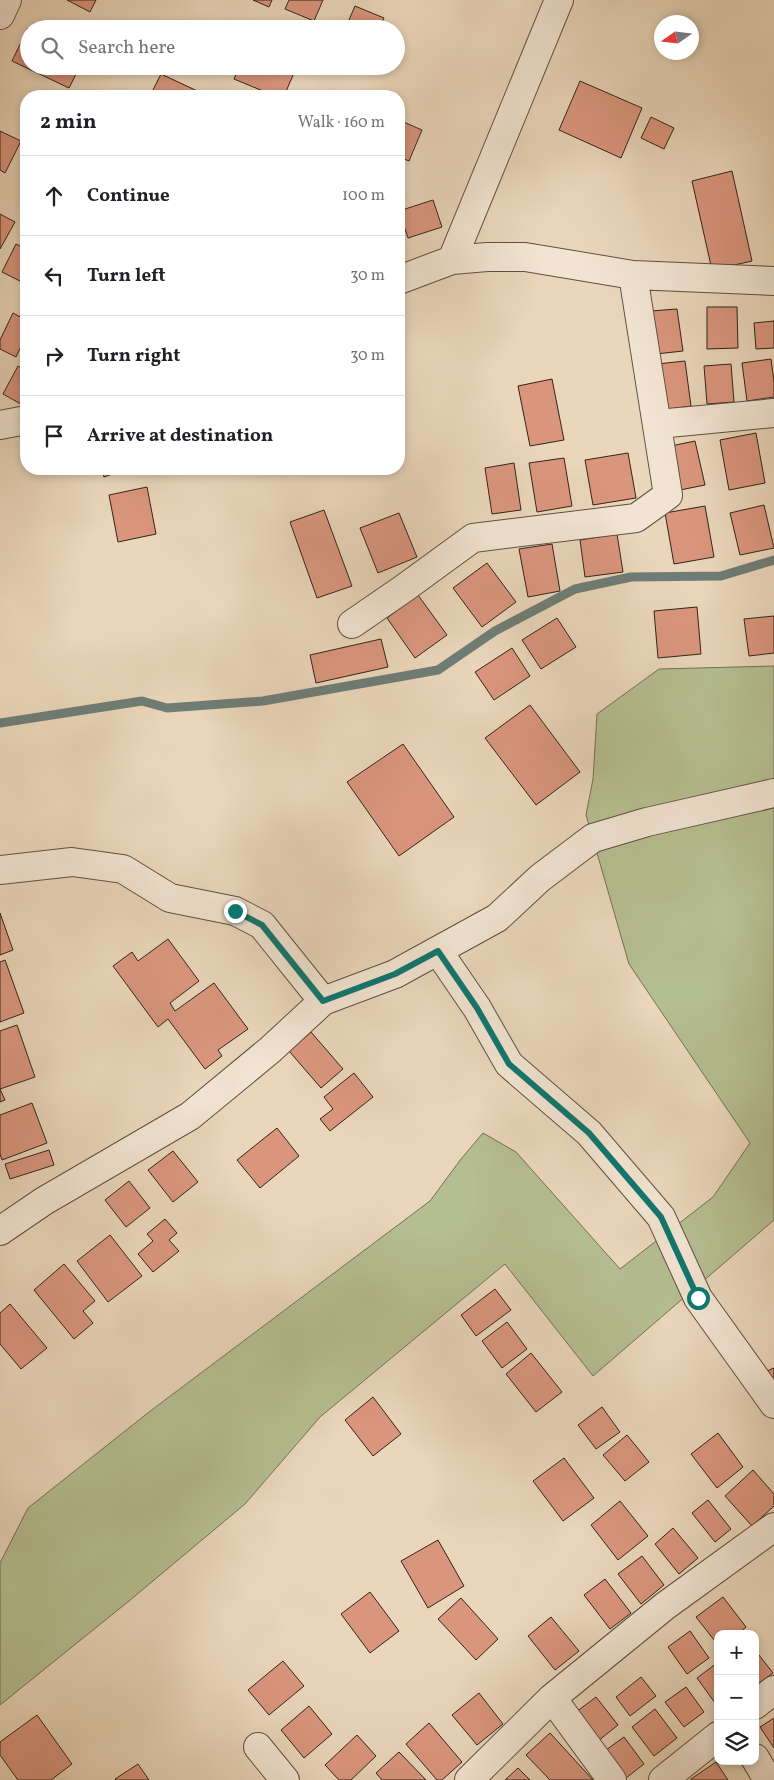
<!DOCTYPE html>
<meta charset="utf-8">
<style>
:root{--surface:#fff;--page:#f6f6f6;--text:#202124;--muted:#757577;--line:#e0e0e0}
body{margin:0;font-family:Vollkorn,serif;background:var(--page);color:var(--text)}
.controls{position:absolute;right:15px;bottom:15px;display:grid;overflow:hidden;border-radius:10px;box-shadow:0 2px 8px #0003}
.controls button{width:45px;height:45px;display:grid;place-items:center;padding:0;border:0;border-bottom:1px solid var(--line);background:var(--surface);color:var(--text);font:25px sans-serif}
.compass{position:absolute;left:654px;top:15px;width:45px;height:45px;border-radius:50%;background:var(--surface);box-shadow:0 2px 8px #0003;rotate:256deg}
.stop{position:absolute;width:15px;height:15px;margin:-11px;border:4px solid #0f766e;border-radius:50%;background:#fff}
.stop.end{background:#0f766e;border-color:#fff;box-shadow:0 1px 5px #0008}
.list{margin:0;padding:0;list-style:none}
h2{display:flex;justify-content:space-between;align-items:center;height:65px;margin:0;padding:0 20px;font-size:21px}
h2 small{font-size:16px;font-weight:400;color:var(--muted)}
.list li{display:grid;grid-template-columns:32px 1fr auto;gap:15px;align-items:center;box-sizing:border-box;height:80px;padding:0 20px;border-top:1px solid var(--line)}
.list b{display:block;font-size:19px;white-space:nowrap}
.list em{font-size:16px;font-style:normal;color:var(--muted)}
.icon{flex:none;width:28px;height:28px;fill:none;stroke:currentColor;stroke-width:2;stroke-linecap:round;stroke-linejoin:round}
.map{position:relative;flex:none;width:774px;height:1780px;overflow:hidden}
.search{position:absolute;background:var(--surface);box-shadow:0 2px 8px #0003;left:20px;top:20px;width:385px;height:55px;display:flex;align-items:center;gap:12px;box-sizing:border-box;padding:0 18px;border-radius:28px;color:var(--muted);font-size:19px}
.panel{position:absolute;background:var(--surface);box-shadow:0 2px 8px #0003;left:20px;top:90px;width:385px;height:385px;border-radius:20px}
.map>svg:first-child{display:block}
.green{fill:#b5be91;stroke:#737157}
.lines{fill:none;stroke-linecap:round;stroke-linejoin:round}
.stream{stroke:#6f7d76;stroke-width:9}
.building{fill:#da967d;stroke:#31241d}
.minor-casing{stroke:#5f5044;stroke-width:30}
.minor{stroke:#f1e4d2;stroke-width:28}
.route{stroke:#0f766e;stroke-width:6}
</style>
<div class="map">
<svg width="774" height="1780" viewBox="0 0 774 1780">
<rect width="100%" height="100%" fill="#ead6ba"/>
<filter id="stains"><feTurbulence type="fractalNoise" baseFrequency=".004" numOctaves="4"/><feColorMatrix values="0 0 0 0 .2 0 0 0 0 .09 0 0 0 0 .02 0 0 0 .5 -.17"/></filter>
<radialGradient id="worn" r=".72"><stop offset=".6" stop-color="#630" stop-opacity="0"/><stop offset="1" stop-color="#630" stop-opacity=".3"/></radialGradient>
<path class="green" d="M774,666V1220L593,1376L505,1264L320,1417L245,1504L129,1601L0,1705V1563L28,1508L149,1412L430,1201L461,1159L483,1133L516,1152L620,1269L713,1197L750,1143L629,964L586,815L593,779L597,714L659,669Z"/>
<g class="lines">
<path class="stream" d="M0,723L142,701L167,708L263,701L438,670L495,631L575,589L631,577L721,576L774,560"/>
</g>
<path class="building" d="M67,0H96L90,12Z
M253,0H272L269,7Z
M289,0H323L314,21L285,9Z
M355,6L384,18L379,29H345Z
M28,28L29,66H80L69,88L12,61Z
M240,66H297L284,96H275L234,79Z
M161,74L208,96H150Z
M580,81L642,108L621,158L559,130Z
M651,117L674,128L664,149L641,138Z
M399,120L422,130L409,161L399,157Z
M0,131L21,141L5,173L0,170Z
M732,171L752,261L712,270L692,181Z
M433,200L442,227L408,238L399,211Z
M0,214L15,222L0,249Z
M16,244L26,249V284L2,272Z
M707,307H737L738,348L707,349Z
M677,309L683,351L656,354L651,311Z
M13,313L26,320V336L16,357L0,349V340Z
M774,321V348L756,349L754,323Z
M771,359L774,382V397L747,401L742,363Z
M685,361L691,406L662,410L657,364Z
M731,364L734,402L707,404L704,366Z
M18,366L26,371V407L3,394Z
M552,379L564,440L530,446L518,386Z
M756,433L765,483L729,490L720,440Z
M695,441L705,485L680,490L671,446Z
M628,453L636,498L593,505L585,460Z
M564,458L572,506L537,512L529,463Z
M514,463L521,510L492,514L485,468Z
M102,469H126L104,477Z
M147,487L156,534L118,542L109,495Z
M764,505L774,548L740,555L730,513Z
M705,506L714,557L674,564L665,513Z
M324,510L352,586L317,598L290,522Z
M399,513L417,557L378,573L360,528Z
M617,534L623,572L585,577L580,540Z
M552,544L560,591L528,597L519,549Z
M487,563L516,602L482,627L453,588Z
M418,595L447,635L415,658L387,618Z
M697,607L701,654L658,658L654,611Z
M774,616V653L749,656L744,619Z
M557,618L576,647L541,669L522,640Z
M381,639L388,667L316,683L310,655Z
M512,648L530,676L494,700L475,672Z
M530,705L580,772L536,805L485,738Z
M403,744L454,817L399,856L347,782Z
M0,913L13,950L0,955Z
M168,939L199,981L170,1003L175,1011L214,983L248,1029L218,1050L222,1056L205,1069L168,1019L158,1027L113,966L132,952L138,961Z
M5,960L24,1013L0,1022V962Z
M17,1025L35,1077L0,1089L5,1100L0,1102V1031Z
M311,1032L343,1069L321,1088L289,1051Z
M354,1073L373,1097L330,1131L320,1119L333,1109L324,1097Z
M32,1103L47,1143L2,1160L0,1154V1115Z
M277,1128L299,1156L260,1188L237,1160Z
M49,1150L54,1165L10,1179L5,1164Z
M173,1151L198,1182L173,1202L148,1170Z
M129,1181L150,1208L126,1227L105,1200Z
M165,1219L177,1233L169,1240L179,1251L153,1272L138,1254L153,1241L147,1234Z
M110,1235L142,1276L108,1302L77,1261Z
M64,1264L95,1301L83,1311L93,1323L74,1339L34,1290Z
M495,1289L511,1310L476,1336L461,1315Z
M10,1304L47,1348L21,1369L0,1344V1313Z
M507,1322L527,1349L502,1368L482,1341Z
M531,1353L562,1392L536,1412L506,1374Z
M774,1368V1383L767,1371Z
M373,1397L401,1434L373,1456L345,1420Z
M602,1407L620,1432L596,1449L578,1425Z
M718,1433L743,1467L717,1488L691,1454Z
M627,1435L649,1462L625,1481L603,1455Z
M564,1458L594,1498L563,1521L533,1481Z
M753,1470L774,1494V1506L752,1526L725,1496Z
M708,1500L731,1529L715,1542L692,1513Z
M620,1501L648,1536L618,1560L591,1525Z
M673,1528L698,1558L679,1574L655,1544Z
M438,1540L464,1586L428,1608L401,1561Z
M642,1556L664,1585L641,1604L618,1574Z
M605,1579L631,1613L610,1629L584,1595Z
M370,1592L399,1631L370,1653L341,1614Z
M723,1597L746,1627L738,1634H718V1645L696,1617Z
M461,1598L498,1639L476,1660L438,1619Z
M551,1617L579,1651L555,1670L528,1636Z
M690,1631L709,1658L687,1674L668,1647Z
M755,1650L773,1673L755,1686Z
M283,1661L304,1686L269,1715L248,1690Z
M717,1663L718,1664V1707L697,1678Z
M641,1677L656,1696L630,1716L616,1697Z
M686,1687L704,1712L684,1727L665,1702Z
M479,1693L503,1724L477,1745L452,1715Z
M596,1697L618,1725L598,1741L576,1712Z
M309,1706L332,1734L304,1758L281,1730Z
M655,1709L677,1738L654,1756L632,1727Z
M37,1715L72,1764L51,1780H18L0,1755V1742Z
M774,1718V1748L760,1727Z
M429,1723L462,1762L442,1780H437L406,1744Z
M550,1733L593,1780H550L526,1755Z
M357,1735L376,1756L351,1780H339L325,1765Z
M624,1737L644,1764L626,1778L606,1750Z
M399,1752L426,1780H382L376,1773Z
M716,1762L728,1780H691V1779Z
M138,1764L149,1780H116L115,1779Z
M518,1768L530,1780H505Z"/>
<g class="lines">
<g class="minor-casing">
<path id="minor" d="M0,15L7,0
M452,260L559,0
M399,280L452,260L487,257H525L633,275L774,281
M658,424L774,413
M0,425L26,420
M352,624L403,589L473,538L636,518L668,495L633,275
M0,870L72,862L123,869L170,898L235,911L262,925L323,1001
M438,951L477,1008L509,1064L589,1133L661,1217L698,1298L774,1404
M0,1231L44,1201L190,1116L270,1050L323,1001L395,974L497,918L540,878L593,838L647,822L774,793
M552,1698L612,1780
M755,1705L774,1690
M258,1747L285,1780
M755,1758L768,1780
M469,1780L552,1698L665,1606L774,1527
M663,1780L718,1736"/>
</g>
<use href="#minor" class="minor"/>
</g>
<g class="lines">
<path class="route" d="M235,911L262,925L323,1001L395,974L438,951L477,1008L509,1064L589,1133L661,1217L698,1298"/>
</g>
<rect width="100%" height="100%" filter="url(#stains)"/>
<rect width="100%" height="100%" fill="url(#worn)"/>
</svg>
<div class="controls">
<button>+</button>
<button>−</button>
<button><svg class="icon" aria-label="layers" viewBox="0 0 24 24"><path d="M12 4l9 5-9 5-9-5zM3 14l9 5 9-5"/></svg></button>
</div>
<svg class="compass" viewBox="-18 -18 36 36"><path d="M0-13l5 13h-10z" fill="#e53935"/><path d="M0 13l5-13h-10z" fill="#757577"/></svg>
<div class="stop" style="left:698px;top:1298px"></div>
<div class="stop end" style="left:235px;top:911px"></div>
<div class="search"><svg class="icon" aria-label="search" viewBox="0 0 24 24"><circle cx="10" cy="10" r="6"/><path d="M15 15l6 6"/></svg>Search here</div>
<section class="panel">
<h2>2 min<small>Walk · 160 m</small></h2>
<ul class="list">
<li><svg class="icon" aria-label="ahead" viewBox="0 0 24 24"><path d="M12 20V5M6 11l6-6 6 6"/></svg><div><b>Continue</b></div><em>100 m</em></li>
<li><svg class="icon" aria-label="left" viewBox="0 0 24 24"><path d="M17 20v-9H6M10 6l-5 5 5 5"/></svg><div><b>Turn left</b></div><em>30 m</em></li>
<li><svg class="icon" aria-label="right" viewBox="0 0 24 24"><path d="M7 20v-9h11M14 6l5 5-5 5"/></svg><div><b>Turn right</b></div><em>30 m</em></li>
<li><svg class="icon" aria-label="arrive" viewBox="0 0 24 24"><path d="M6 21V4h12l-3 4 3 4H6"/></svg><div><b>Arrive at destination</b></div></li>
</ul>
</section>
</div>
